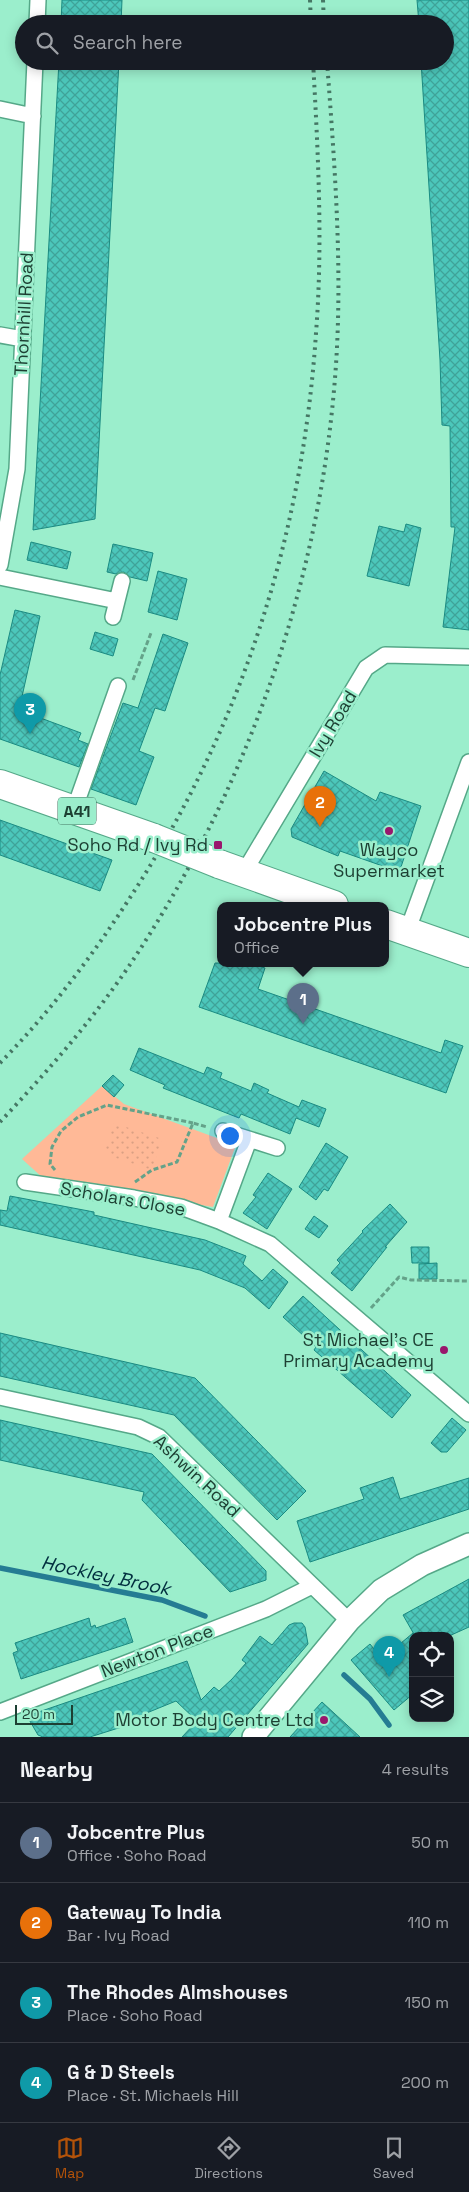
<!DOCTYPE html>
<meta charset="utf-8">
<style>
:root{--surface:#171b24;--page:#242831;--text:#f1f3f6;--muted:#9ea1a6;--line:#363941;--accent:#b45309}
body{margin:0;font-family:"Space Grotesk",sans-serif;background:var(--page);color:var(--text)}
.controls{position:absolute;right:15px;bottom:15px;display:grid;overflow:hidden;border-radius:10px;box-shadow:0 2px 12px #0003}
.controls button{width:45px;height:45px;display:grid;place-items:center;padding:0;border:0;border-bottom:1px solid var(--line);background:var(--surface);color:var(--text);font:25px sans-serif}
.scale{position:absolute;left:15px;bottom:12px;width:58px;box-sizing:border-box;padding-left:5px;border:2px solid #1d4033;border-top:0;font-size:14px;line-height:18px;white-space:nowrap;color:#1d4033;-webkit-text-stroke:4px #9beecc;paint-order:stroke}
.you{position:absolute;left:229px;top:1135px;width:18px;height:18px;margin:-12px;border:4px solid #fff;border-radius:50%;background:#1a73e8;box-shadow:0 0 0 8px #1a73e833}
.badge{display:grid;place-items:center;width:32px;height:32px;border-radius:50%;background:var(--accent);color:#fff;font-size:16px;font-weight:700}
.pin{position:absolute;translate:-50% -41px;filter:drop-shadow(0 1px 2px #0008)}
.pin::after{content:'';position:absolute;top:26px;width:18px;height:15px;background:inherit;clip-path:polygon(0 0,100% 0,50% 100%)}
.popup{position:absolute;left:217px;top:902px;width:172px;height:65px;box-sizing:border-box;display:grid;place-content:center;border-radius:10px;background:var(--surface);filter:drop-shadow(0 1px 4px #0005);font-size:16px;white-space:nowrap;color:var(--muted)}
.popup b{font-size:19px;color:var(--text)}
.popup::after{content:'';position:absolute;left:50%;top:100%;margin-left:-10px;border:10px solid transparent;border-top-color:var(--surface)}
.list{margin:0;padding:0;list-style:none}
h2{display:flex;justify-content:space-between;align-items:center;height:65px;margin:0;padding:0 20px;font-size:21px}
h2 small{font-size:16px;font-weight:400;color:var(--muted)}
.list li{display:grid;grid-template-columns:32px 1fr auto;gap:15px;align-items:center;box-sizing:border-box;height:80px;padding:0 20px;border-top:1px solid var(--line)}
.list b{display:block;font-size:19px;white-space:nowrap}
.list p{margin:0;font-size:16px;white-space:nowrap;color:var(--muted)}
.list em{font-size:16px;font-style:normal;color:var(--muted)}
.icon{flex:none;width:28px;height:28px;fill:none;stroke:currentColor;stroke-width:2;stroke-linecap:round;stroke-linejoin:round}
.map{position:relative;flex:none;width:469px;height:1737px;overflow:hidden}
.search{position:absolute;background:var(--surface);box-shadow:0 2px 12px #0003;left:15px;right:15px;top:15px;height:55px;display:flex;align-items:center;gap:12px;box-sizing:border-box;padding:0 18px;border-radius:28px;color:var(--muted);font-size:19px}
.sheet{height:385px;background:var(--surface)}
nav{display:flex;justify-content:space-around;align-items:center;box-sizing:border-box;height:70px;border-top:1px solid var(--line);background:var(--surface);font-size:14px;color:var(--muted)}
nav a{display:grid;justify-items:center;gap:2px}
nav .on{color:var(--accent)}
.map>svg:first-child{display:block}
.grass{fill:#ffb997}
.park{fill:url(#park-dots)}
.lines{fill:none;stroke-linecap:round;stroke-linejoin:round}
.stream{stroke:#257c93;stroke-width:5.5}
.building{fill:url(#building-cross-hatch);stroke:#1a8b82}
.street-casing{stroke:#55a888;stroke-width:18}
.secondary-casing{stroke:#55a888;stroke-width:24}
.highway-casing{stroke:#55a888;stroke-width:30}
.path{stroke:#64a289;stroke-width:3;stroke-dasharray:5 2.5;stroke-linecap:butt}
.street{stroke:#fff;stroke-width:15}
.secondary{stroke:#fff;stroke-width:21}
.highway{stroke:#fff;stroke-width:28}
.rail{stroke:#457764;stroke-width:4;stroke-dasharray:2.5 5;stroke-linecap:butt}
.highway-bridge-casing{stroke:#55a888;stroke-width:30;stroke-linecap:butt}
.highway-bridge{stroke:#fff;stroke-width:28}
.poi-dot{fill:#99176d;stroke:#9beecc;stroke-width:2}
.labels{text-anchor:middle;stroke-width:5;stroke-linejoin:round;paint-order:stroke}
.shield{fill:#9beecc;stroke:#437461;stroke-width:1}
.shield-label{font-size:16px;font-weight:bold;fill:#1d4033}
.street-label{font-size:18px;fill:#1d4033;stroke:#9beecc}
.poi-label{font-size:18px;fill:#1d4033;stroke:#9beecc;text-anchor:end}
.water-label{font-size:19px;font-style:italic;fill:#002e3e;stroke:#9beecc}
</style>
<div class="map">
<svg width="469" height="1737" viewBox="0 0 469 1737">
<defs>
<pattern id="park-dots" width="8" height="8" patternUnits="userSpaceOnUse" patternTransform="scale(1.25)"><rect width="8" height="8" fill="#ffb997"/><path d="M2 2h.1M6 6h.1" fill="none" stroke="#daa083" stroke-width="1.8" stroke-linecap="round"/></pattern>
<pattern id="building-cross-hatch" width="8" height="8" patternUnits="userSpaceOnUse" patternTransform="scale(1.25)"><rect width="8" height="8" fill="#4cc7bb"/><path d="M0 0l8 8M0 8l8-8" fill="none" stroke="#3fa399"/></pattern>
</defs>
<rect width="100%" height="100%" fill="#9beecc"/>
<path class="grass" d="M102,1086L124,1104L236,1145L213,1207L43,1178L22,1159Z"/>
<path class="park" d="M114,1123L162,1139L152,1170L104,1154Z"/>
<g class="lines">
<path class="stream" d="M0,1568L162,1600L205,1616
M344,1675L370,1699L389,1725"/>
</g>
<path class="building" d="M62,0H122L121,24H61Z
M417,0H469V630L443,627L455,527H451L450,426L442,425L440,360L421,61H445V24H419Z
M59,61H119L95,519L33,530Z
M406,524L421,528L409,586L367,576L379,526L404,532Z
M31,542L71,552L67,569L27,560Z
M113,544L153,553L147,581L130,577L124,572L116,574L107,572Z
M158,571L187,579L177,620L148,612Z
M15,610L40,616L19,710L81,733L78,740L88,744L79,767L0,739V675Z
M95,632L118,639L113,656L90,649Z
M163,634L188,643L165,711L155,708L139,751L154,757L136,805L91,789L123,703L138,708Z
M324,771L376,801L380,792L421,806L401,867L394,870L340,851L338,856L292,837L291,829Z
M0,820L112,860L100,891L0,855Z
M215,963H249L265,968L258,989L441,1053L445,1040L463,1046L446,1093L199,1007Z
M139,1048L204,1074L207,1067L222,1073L220,1078L251,1091L254,1083L269,1090L267,1093L299,1107L302,1100L326,1109L319,1127L296,1118L290,1134L241,1114L239,1118L163,1088L165,1085L130,1070Z
M113,1075L124,1085L114,1097L102,1086Z
M326,1143L348,1157L328,1191L324,1189L316,1200L299,1187Z
M268,1173L292,1189L267,1229L243,1213L256,1197L253,1195Z
M10,1196L94,1212V1215L205,1240L246,1256L243,1264L262,1281L273,1269L288,1282L269,1309L245,1288L200,1270L0,1225V1210L7,1211Z
M390,1204L407,1222L385,1247H387L352,1291L331,1273L340,1263L337,1260L363,1232L362,1231Z
M314,1216L328,1226L319,1238L305,1229Z
M411,1247H429V1263H412Z
M437,1263V1279H419V1264Z
M303,1296L411,1395L392,1418L314,1350L316,1347L283,1317Z
M0,1333L195,1378L306,1491L277,1520L174,1415L0,1376Z
M452,1418L466,1430L447,1452H441L431,1443Z
M0,1420L152,1454L266,1571V1580L230,1592L142,1500L144,1492L0,1460Z
M393,1477L400,1499L469,1478V1509L310,1562L297,1521L364,1499L360,1488Z
M469,1579V1627L449,1636H415L403,1615Z
M89,1618L91,1627L95,1625L96,1628L125,1618L133,1642L21,1679L13,1653L18,1651L15,1643Z
M294,1623H302L305,1627L308,1644L228,1737H182L197,1721L176,1701L127,1721L128,1725L90,1737H43L38,1735L27,1716L187,1661L201,1700L214,1687L219,1691L232,1679L246,1663L242,1660L260,1636L272,1645L289,1625Z
M413,1633V1694L394,1710L351,1660L370,1644L382,1659Z
M322,1702L360,1737H290Z"/>
<g class="lines">
<g class="street-casing">
<path id="street" d="M37,24L38,0
M0,109L33,116
M0,335L23,339
M0,565L17,469L35,61
M0,577L117,601
M113,617L122,581
M74,810L118,686
M244,872L366,668L385,655L469,657
M407,932L469,762
M223,1131L277,1148
M25,1182L134,1198L181,1207L219,1221L270,1244L469,1414
M219,1221L249,1140
M0,1397L138,1427L159,1437L349,1621
M0,1712L266,1609L312,1586"/>
</g>
<g class="secondary-casing">
<path id="secondary" d="M253,1737L349,1621L381,1590L422,1565L469,1544"/>
</g>
<g class="highway-casing">
<path id="highway" d="M0,784L154,838
M219,864L334,905
M386,924L469,953"/>
</g>
<path class="path" d="M133,680L151,633
M55,1170L50,1164L52,1147L61,1131L78,1117L107,1105L193,1123
M135,1182L152,1170L177,1162L193,1123L207,1127
M371,1308L399,1277L411,1280L469,1281"/>
<use href="#street" class="street"/>
<use href="#secondary" class="secondary"/>
<use href="#highway" class="highway"/>
<path class="rail" d="M310,0L311,24
M323,0L324,24
M0,1063C54,1008 99,947 140,882C245,716 303,530 316,333C323,243 318,151 313,61
M0,1122C46,1073 91,1022 129,966C243,796 316,595 334,390C344,281 335,170 327,61"/>
<g class="highway-bridge-casing">
<path id="highway-bridge" d="M154,838L219,864"/>
</g>
<use href="#highway-bridge" class="highway-bridge"/>
</g>
<g class="poi-dot">
<circle cx="389" cy="831" r="5"/>
<rect x="213" y="840" width="10" height="10" rx="2.5"/>
<circle cx="444" cy="1350" r="5"/>
<circle cx="324" cy="1720" r="5"/>
</g>
<g class="labels">
<rect class="shield" x="58" y="797.5" width="38" height="27" rx="4"/>
<g class="shield-label">
<text x="77" y="817">A41</text>
</g>
<g class="street-label">
<text transform="translate(24 314) rotate(-87)" y="6">Thornhill Road</text>
<text transform="translate(333 724) rotate(-59)" y="6">Ivy Road</text>
<text transform="translate(123 1199) rotate(10)" y="6">Scholars Close</text>
<text transform="translate(197 1476) rotate(43)" y="6">Ashwin Road</text>
<text transform="translate(157 1651) rotate(-21)" y="6">Newton Place</text>
</g>
<g class="poi-label">
<text x="208" y="851">Soho Rd / Ivy Rd</text>
<text x="389" y="856" text-anchor="middle">Wayco<tspan x="389" dy="21">Supermarket</tspan></text>
<text x="434" y="1346">St Michael's CE<tspan x="434" dy="21">Primary Academy</tspan></text>
<text x="314" y="1726">Motor Body Centre Ltd</text>
</g>
<g class="water-label">
<text transform="translate(106 1575) rotate(12)" y="7">Hockley Brook</text>
</g>
</g>
</svg>
<div class="controls">
<button><svg class="icon" aria-label="locate" viewBox="0 0 24 24"><circle cx="12" cy="12" r="6"/><path d="M12 2v4M12 18v4M2 12h4M18 12h4"/></svg></button>
<button><svg class="icon" aria-label="layers" viewBox="0 0 24 24"><path d="M12 4l9 5-9 5-9-5zM3 14l9 5 9-5"/></svg></button>
</div>
<div class="scale">20 m</div>
<div class="you"></div>
<div class="pin badge" style="left:303px;top:1024px;background:#5c6f8a">1</div>
<div class="popup"><b>Jobcentre Plus</b>Office</div>
<div class="pin badge" style="left:320px;top:827px;background:#e8710a">2</div>
<div class="pin badge" style="left:30px;top:734px;background:#0f9aa8">3</div>
<div class="pin badge" style="left:389px;top:1677px;background:#0f9aa8">4</div>
<div class="search"><svg class="icon" aria-label="search" viewBox="0 0 24 24"><circle cx="10" cy="10" r="6"/><path d="M15 15l6 6"/></svg>Search here</div>
</div>
<section class="sheet">
<h2>Nearby<small>4 results</small></h2>
<ul class="list">
<li><span class="badge" style="background:#5c6f8a">1</span><div><b>Jobcentre Plus</b><p>Office · Soho Road</p></div><em>50 m</em></li>
<li><span class="badge" style="background:#e8710a">2</span><div><b>Gateway To India</b><p>Bar · Ivy Road</p></div><em>110 m</em></li>
<li><span class="badge" style="background:#0f9aa8">3</span><div><b>The Rhodes Almshouses</b><p>Place · Soho Road</p></div><em>150 m</em></li>
<li><span class="badge" style="background:#0f9aa8">4</span><div><b>G &amp; D Steels</b><p>Place · St. Michaels Hill</p></div><em>200 m</em></li>
</ul>
</section>
<nav>
<a class="on"><svg class="icon" aria-label="map" viewBox="0 0 24 24"><path d="M3 6l6-2 6 2 6-2v14l-6 2-6-2-6 2zM9 4v14M15 6v14"/></svg>Map</a>
<a><svg class="icon" aria-label="directions" viewBox="0 0 24 24"><path d="M12 3l9 9-9 9-9-9zM9 14v-3h6M13 9l2 2-2 2"/></svg>Directions</a>
<a><svg class="icon" aria-label="saved" viewBox="0 0 24 24"><path d="M7 4h10v16l-5-4-5 4z"/></svg>Saved</a>
</nav>
